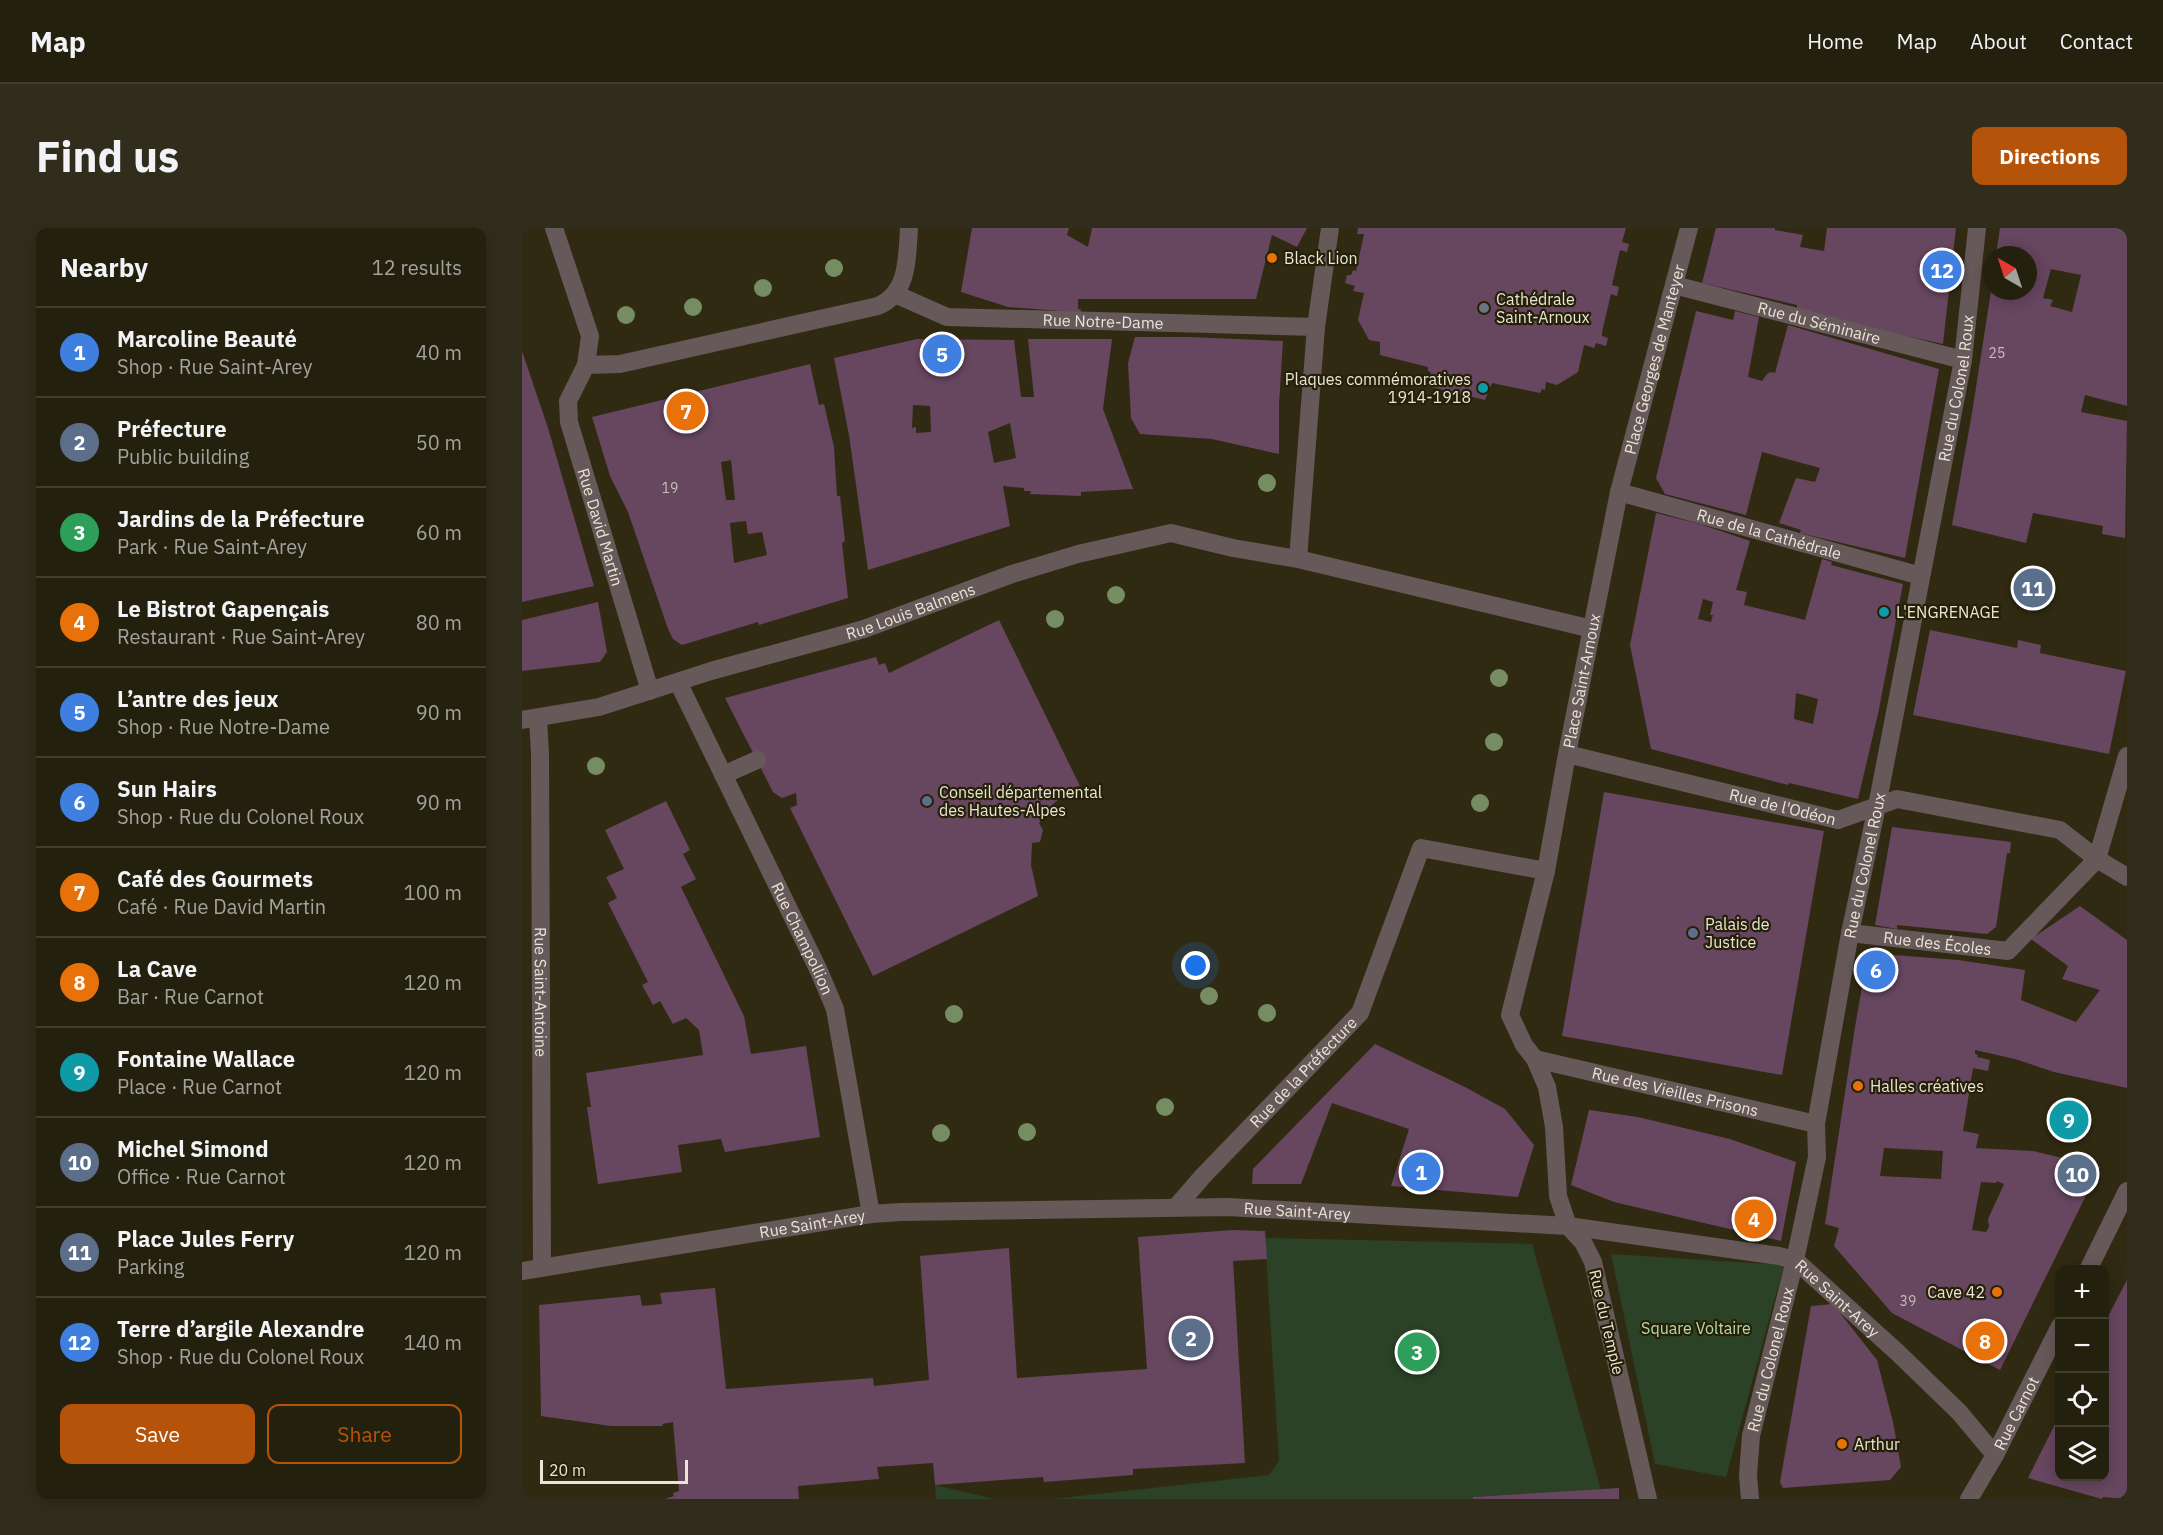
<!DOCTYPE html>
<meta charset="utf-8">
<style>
:root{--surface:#24200e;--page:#302d1c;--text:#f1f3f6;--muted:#a3a39e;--line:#413e2e;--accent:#b45309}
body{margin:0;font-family:"IBM Plex Sans",sans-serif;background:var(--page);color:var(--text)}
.controls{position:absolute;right:18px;bottom:18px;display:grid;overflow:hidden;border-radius:12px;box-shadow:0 3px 15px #0003}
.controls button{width:54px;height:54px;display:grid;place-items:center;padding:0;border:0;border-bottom:2px solid var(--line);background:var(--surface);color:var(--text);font:30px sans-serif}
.compass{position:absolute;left:1461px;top:18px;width:54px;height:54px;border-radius:50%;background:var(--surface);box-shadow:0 3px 15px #0003;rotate:321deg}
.scale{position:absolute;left:18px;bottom:15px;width:148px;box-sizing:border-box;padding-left:6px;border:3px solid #e8e5d6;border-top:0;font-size:16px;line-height:21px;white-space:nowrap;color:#e8e5d6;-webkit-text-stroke:4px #262008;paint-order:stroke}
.you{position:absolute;left:674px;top:738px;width:21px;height:21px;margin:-15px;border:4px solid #fff;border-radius:50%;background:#1a73e8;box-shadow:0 0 0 9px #1a73e833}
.badge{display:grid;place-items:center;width:39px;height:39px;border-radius:50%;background:var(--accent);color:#fff;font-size:20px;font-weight:700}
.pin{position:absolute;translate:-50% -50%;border:3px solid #fff;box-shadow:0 2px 6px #0006}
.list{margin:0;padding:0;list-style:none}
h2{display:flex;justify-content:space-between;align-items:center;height:78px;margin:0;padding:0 24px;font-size:26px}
h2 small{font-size:20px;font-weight:400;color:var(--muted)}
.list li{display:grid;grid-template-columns:39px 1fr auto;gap:18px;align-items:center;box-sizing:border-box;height:90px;padding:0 24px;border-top:2px solid var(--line)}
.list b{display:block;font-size:22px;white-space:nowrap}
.list p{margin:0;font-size:20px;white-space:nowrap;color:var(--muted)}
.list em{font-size:20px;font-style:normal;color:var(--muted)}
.actions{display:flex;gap:12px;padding:18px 24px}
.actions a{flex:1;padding:14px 0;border:2px solid var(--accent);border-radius:12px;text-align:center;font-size:21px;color:var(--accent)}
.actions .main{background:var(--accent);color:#fff}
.icon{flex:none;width:33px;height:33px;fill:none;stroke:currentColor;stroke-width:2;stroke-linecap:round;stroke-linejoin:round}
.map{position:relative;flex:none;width:1605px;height:1271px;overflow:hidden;border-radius:12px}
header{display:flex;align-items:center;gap:36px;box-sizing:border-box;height:84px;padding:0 30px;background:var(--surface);border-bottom:2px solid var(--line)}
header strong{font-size:28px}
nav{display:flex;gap:33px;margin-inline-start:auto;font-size:21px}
.intro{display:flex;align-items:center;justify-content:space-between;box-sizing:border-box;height:144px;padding:0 36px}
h1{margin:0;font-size:42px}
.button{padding:15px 27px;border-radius:12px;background:var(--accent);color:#fff;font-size:21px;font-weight:700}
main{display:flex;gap:36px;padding:0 36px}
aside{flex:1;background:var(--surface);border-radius:12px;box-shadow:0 3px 15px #0003}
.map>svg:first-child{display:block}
.green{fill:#2b4226}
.building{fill:#674660;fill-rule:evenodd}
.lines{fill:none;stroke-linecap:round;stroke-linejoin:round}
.lane{stroke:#675959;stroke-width:18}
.street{stroke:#675959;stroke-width:18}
.tree{fill:#768c63}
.food-dot{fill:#e8710a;stroke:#262008;stroke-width:2}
.worship-dot{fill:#6b7280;stroke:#262008;stroke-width:2}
.culture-dot{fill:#0f9aa8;stroke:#262008;stroke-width:2}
.service-dot{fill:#5c6f8a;stroke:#262008;stroke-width:2}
.labels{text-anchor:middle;stroke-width:4.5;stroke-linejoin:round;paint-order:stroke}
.number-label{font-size:14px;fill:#c8bdb8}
.poi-label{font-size:16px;fill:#e8e5d6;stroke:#262008;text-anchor:start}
.street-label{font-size:16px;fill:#e8e5d6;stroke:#262008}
.park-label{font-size:16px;fill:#b0dda5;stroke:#262008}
</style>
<header>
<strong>Map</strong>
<nav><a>Home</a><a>Map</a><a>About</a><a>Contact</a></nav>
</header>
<div class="intro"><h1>Find us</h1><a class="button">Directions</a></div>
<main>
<aside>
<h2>Nearby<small>12 results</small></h2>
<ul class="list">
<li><span class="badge" style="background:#3f7fe0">1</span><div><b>Marcoline Beauté</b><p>Shop · Rue Saint-Arey</p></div><em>40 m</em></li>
<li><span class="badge" style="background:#5c6f8a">2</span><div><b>Préfecture</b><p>Public building</p></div><em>50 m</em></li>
<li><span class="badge" style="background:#2e9e5b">3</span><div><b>Jardins de la Préfecture</b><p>Park · Rue Saint-Arey</p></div><em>60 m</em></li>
<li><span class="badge" style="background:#e8710a">4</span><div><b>Le Bistrot Gapençais</b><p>Restaurant · Rue Saint-Arey</p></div><em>80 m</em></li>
<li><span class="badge" style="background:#3f7fe0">5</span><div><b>L’antre des jeux</b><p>Shop · Rue Notre-Dame</p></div><em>90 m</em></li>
<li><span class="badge" style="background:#3f7fe0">6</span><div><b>Sun Hairs</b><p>Shop · Rue du Colonel Roux</p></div><em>90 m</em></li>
<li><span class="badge" style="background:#e8710a">7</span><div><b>Café des Gourmets</b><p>Café · Rue David Martin</p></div><em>100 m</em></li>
<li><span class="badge" style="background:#e8710a">8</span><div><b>La Cave</b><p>Bar · Rue Carnot</p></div><em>120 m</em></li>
<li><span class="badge" style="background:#0f9aa8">9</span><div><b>Fontaine Wallace</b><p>Place · Rue Carnot</p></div><em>120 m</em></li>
<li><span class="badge" style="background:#5c6f8a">10</span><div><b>Michel Simond</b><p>Office · Rue Carnot</p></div><em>120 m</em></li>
<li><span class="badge" style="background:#5c6f8a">11</span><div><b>Place Jules Ferry</b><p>Parking</p></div><em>120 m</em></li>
<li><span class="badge" style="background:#3f7fe0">12</span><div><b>Terre d’argile Alexandre</b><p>Shop · Rue du Colonel Roux</p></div><em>140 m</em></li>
</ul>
<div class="actions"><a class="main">Save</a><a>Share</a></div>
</aside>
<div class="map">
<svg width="1605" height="1271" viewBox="0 0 1605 1271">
<rect width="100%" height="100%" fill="#302a12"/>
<path class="green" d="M743,1010L1010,1016L1079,1262L951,1269V1271H531L747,1247L757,1233Z
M1089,1026L1262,1037L1204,1249L1133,1236Z
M413,1257L473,1271H414Z"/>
<path class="building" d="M450,0H547L545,7L566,19L570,0H785L775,19L750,7L734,71H556V81H559L558,86L551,84L486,79L439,64Z
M836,0H1104L1100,14L1107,16L1105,24L1098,22L1090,57L1097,59L1095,68L1089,66L1080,104V108L1086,110L1084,118L1074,115L1072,120L1062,117L1056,144L1035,157L1024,154L1023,162L1020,161L1018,165L970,155L963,172L905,158L909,144L906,143V139L858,127V114L847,112L836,92L842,65L831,63L833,58L823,55L825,47H829L831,42L834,43L842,6H835Z
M1194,0H1253V2L1281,7L1278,19L1302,23L1305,0H1434L1421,116L1342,99L1275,81V77L1180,55Z
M1478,0H1605V178L1563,167L1559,184L1605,193L1603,310L1580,306L1581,298L1511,285L1504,315L1430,297L1450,185L1469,63H1506V27H1474ZM1529,41L1559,47L1550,84L1528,78L1531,72L1521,70Z
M1174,83L1211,92L1213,83L1237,89L1226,149L1240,153L1246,145L1251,144L1253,145L1266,97L1417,141L1383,330L1278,305L1279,302L1257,295L1274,250L1293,254L1298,240L1240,224L1224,287L1143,266L1134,250Z
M613,109H667L761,113L757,176V226L690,211L618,206L609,190L606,135Z
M395,111L492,112L499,169H512L506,111H590L581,181L611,261L559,264V268L508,266L509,263H502V260L481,258L488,298L346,342L327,207L312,130ZM391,177L408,178L409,204L394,205V199L390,200ZM488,195L494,230L472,235L466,204Z
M0,123L26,200L72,358L0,374Z
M288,136L297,177L302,176L312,219L315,268H318L323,313L320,315L326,370L237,397L236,394L160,417L151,411L146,401L106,284L88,248L70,189ZM209,232L213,272H204L199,234ZM224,293L226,306L240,304L245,327L212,335L208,295Z
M1134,285L1178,296L1228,313L1214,362L1225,364L1222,377L1283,392L1300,331L1310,334L1309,337L1381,356L1356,486L1336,571L1267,555L1266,557L1129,521L1108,417ZM1181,371L1191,374L1188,387H1191L1189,394L1176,391ZM1274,465L1296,471L1291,496L1272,491Z
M76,374L85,424L78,434L0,443V392Z
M477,392L558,558L550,560L530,577L517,595L521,602L518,614L510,615L509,637L516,668L351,748L268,580L275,577L274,565L260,570L251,564L203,470L354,429L357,437L363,435L367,445Z
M1408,402L1495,420L1496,412L1519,417L1518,425L1604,443L1587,526L1391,487Z
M1082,564L1302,603L1260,847L1040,808Z
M144,573L168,622L161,626L174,651L159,659L222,788L229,826L284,818L298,909L203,924L199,911L156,917L160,944L76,956L65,879H69L64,845L181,827L177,802L164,790L151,796L138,773L131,777L120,757L126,754L86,675L95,670L84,649L102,641L83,602Z
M1370,599L1489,614L1488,625H1485L1474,699L1465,706L1375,697V701L1353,697Z
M1558,678L1605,712V860L1532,844L1493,831L1453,822V826L1456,827L1455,829L1468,832L1466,843L1451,840L1441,903L1457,906L1454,920L1511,923L1578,939L1478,1142L1370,1085L1312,1018L1317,1000L1303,996L1333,799L1346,725L1436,732L1503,742L1499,772L1554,794L1578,762L1540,751L1546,738L1509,711ZM1362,920L1421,923L1419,951L1358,948ZM1475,953L1482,956L1466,991L1467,999L1464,1004L1450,1002L1459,954L1474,955Z
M853,816L943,859L983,881L1012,917L996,969L869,958L887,901L810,875L779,956H730L731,941Z
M1067,882L1116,889L1208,911L1274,934L1259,1013L1092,974L1049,957Z
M710,1002L743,1003L745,1031L711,1033L723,1235L611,1241V1247L522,1254L521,1249L413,1257L411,1235L355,1239L357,1251L276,1258L277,1271H143L152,1268L151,1265L157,1263L151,1194L140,1196L141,1198H89L19,1188L17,1077L118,1067L120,1078L140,1076L138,1065L193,1060L204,1161L351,1150L352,1158L407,1152L398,1028L487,1020L495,1150L625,1141L616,1009Z
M1605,1052V1268L1602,1271L1581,1269L1580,1271L1506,1250L1538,1186V1248H1582V1096Z
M1311,1076L1355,1132L1371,1194L1379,1239L1368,1252L1261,1260L1258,1254L1289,1078Z
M1097,1260V1271H951V1269Z"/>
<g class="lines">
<g class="lane">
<path d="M201,547L235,532"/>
<path id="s1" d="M1328,705L1486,723L1575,631"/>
</g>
<g class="street">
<path id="s2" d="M32,0L68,108L64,137L46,173L47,194L128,463"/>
<path id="s3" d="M1152,57L1441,132"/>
<path id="s4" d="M373,66L425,89L794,99"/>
<path d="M64,137L98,136L356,78C387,65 385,29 387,0"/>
<path id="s5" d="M1097,264L1399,348"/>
<path d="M776,331L794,99L808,0"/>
<path id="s6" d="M156,454L297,743L313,781L349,986"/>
<path id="s7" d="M16,490L18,526L20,1038"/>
<path id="s8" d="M0,492L77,479L189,443L342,401L490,346L556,326L649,305L711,320L776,331L1070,401"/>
<path id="s9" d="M1045,526L1316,592L1375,571L1538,602L1575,631L1605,649"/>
<path d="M1575,631L1605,528"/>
<path id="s10" d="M1013,831L1294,896"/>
<path id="s11" d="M655,978L681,948L838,785L899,620L1024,643"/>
<path d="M1566,1042L1605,963"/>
<path id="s12" d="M0,1043L349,986L379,984L706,979L1046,998L1257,1028L1273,1032L1375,1124L1437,1184L1473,1227"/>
<path id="s13" d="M1126,1271L1071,1034L1061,1014L1046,998L1036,968L1032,899L1025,859L1013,831L1002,817L988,787L1024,643L1045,526L1097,264L1167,0"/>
<path id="s14" d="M1228,1271L1226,1247L1229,1208L1273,1032L1295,929L1294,896L1328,705L1355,578L1441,132L1455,0"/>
<path id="s15" d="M1447,1271L1473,1227L1538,1098"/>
</g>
</g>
<g class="tree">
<circle cx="312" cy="40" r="9"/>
<circle cx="241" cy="60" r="9"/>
<circle cx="171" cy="79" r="9"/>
<circle cx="104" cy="87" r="9"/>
<circle cx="745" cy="255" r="9"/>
<circle cx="594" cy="367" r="9"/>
<circle cx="533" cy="391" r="9"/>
<circle cx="977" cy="450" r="9"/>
<circle cx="972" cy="514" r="9"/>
<circle cx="74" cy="538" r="9"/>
<circle cx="958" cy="575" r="9"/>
<circle cx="687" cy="768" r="9"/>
<circle cx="745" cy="785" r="9"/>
<circle cx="432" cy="786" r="9"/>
<circle cx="643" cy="879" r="9"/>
<circle cx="505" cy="904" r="9"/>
<circle cx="419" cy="905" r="9"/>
</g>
<g class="food-dot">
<circle cx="750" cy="30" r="6"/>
<circle cx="1336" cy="858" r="6"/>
<circle cx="1475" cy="1064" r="6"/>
<circle cx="1320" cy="1216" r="6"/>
</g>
<circle class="worship-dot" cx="962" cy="80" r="6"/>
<g class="culture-dot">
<circle cx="961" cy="160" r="6"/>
<circle cx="1362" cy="384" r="6"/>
</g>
<g class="service-dot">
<circle cx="405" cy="573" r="6"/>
<circle cx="1171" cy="705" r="6"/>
</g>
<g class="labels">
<g class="number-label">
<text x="1475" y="130">25</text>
<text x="148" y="265">19</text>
<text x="1386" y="1078">39</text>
</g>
<g class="poi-label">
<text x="762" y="36">Black Lion</text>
<text x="974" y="77">Cathédrale<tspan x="974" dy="18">Saint-Arnoux</tspan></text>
<text x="949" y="157" text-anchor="end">Plaques commémoratives<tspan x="949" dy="18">1914-1918</tspan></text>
<text x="1374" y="390">L'ENGRENAGE</text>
<text x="417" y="570">Conseil départemental<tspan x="417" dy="18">des Hautes-Alpes</tspan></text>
<text x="1183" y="702">Palais de<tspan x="1183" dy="18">Justice</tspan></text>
<text x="1348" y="864">Halles créatives</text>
<text x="1463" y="1070" text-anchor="end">Cave 42</text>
<text x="1332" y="1222">Arthur</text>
</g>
<g class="street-label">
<text dy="6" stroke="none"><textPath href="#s4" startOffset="213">Rue Notre-Dame</textPath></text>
<text dy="6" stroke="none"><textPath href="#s3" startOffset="150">Rue du Séminaire</textPath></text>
<text dy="6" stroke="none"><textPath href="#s13" startOffset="1182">Place Georges de Manteyer</textPath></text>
<text dy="6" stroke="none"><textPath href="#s14" startOffset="1132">Rue du Colonel Roux</textPath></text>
<text dy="6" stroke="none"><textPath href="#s2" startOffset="314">Rue David Martin</textPath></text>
<text dy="6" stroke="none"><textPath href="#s5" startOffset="156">Rue de la Cathédrale</textPath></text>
<text dy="6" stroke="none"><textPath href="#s8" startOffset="404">Rue Louis Balmens</textPath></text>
<text dy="6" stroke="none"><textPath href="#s13" startOffset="852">Place Saint-Arnoux</textPath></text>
<text dy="6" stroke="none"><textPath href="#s9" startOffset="222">Rue de l'Odéon</textPath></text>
<text dy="6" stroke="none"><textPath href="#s14" startOffset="646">Rue du Colonel Roux</textPath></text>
<text dy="6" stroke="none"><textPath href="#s6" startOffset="285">Rue Champollion</textPath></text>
<text dy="6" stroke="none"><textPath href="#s1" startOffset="88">Rue des Écoles</textPath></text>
<text dy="6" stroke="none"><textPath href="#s7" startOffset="274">Rue Saint-Antoine</textPath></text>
<text dy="6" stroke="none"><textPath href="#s11" startOffset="184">Rue de la Préfecture</textPath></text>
<text dy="6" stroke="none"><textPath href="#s10" startOffset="144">Rue des Vieilles Prisons</textPath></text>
<text dy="6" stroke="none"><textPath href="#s12" startOffset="780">Rue Saint-Arey</textPath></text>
<text dy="6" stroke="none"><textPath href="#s12" startOffset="294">Rue Saint-Arey</textPath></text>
<text dy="6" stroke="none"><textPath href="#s12" startOffset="1338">Rue Saint-Arey</textPath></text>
<text transform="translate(1085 1094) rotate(77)" y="6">Rue du Temple</text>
<text dy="6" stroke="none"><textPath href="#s14" startOffset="142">Rue du Colonel Roux</textPath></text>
<text dy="6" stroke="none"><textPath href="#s15" startOffset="98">Rue Carnot</textPath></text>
</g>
<g class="park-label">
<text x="1174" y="1106">Square Voltaire</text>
</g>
</g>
</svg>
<div class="controls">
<button>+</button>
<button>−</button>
<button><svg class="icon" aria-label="locate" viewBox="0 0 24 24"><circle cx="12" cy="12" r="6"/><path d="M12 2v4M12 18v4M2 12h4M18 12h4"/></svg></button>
<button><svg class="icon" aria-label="layers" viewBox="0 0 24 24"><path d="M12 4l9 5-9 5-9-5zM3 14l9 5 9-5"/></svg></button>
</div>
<svg class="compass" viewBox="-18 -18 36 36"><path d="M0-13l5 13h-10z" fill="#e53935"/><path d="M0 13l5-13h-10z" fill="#a3a39e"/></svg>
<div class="scale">20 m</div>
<div class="you"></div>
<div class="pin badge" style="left:899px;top:944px;background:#3f7fe0">1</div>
<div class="pin badge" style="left:669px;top:1110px;background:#5c6f8a">2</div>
<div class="pin badge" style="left:895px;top:1124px;background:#2e9e5b">3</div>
<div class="pin badge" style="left:1232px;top:991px;background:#e8710a">4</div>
<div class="pin badge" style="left:420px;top:126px;background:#3f7fe0">5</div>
<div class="pin badge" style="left:1354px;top:742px;background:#3f7fe0">6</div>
<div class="pin badge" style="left:164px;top:183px;background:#e8710a">7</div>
<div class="pin badge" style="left:1463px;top:1113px;background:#e8710a">8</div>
<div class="pin badge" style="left:1547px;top:892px;background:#0f9aa8">9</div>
<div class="pin badge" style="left:1555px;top:946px;background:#5c6f8a">10</div>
<div class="pin badge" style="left:1511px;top:360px;background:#5c6f8a">11</div>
<div class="pin badge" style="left:1420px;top:42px;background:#3f7fe0">12</div>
</div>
</main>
